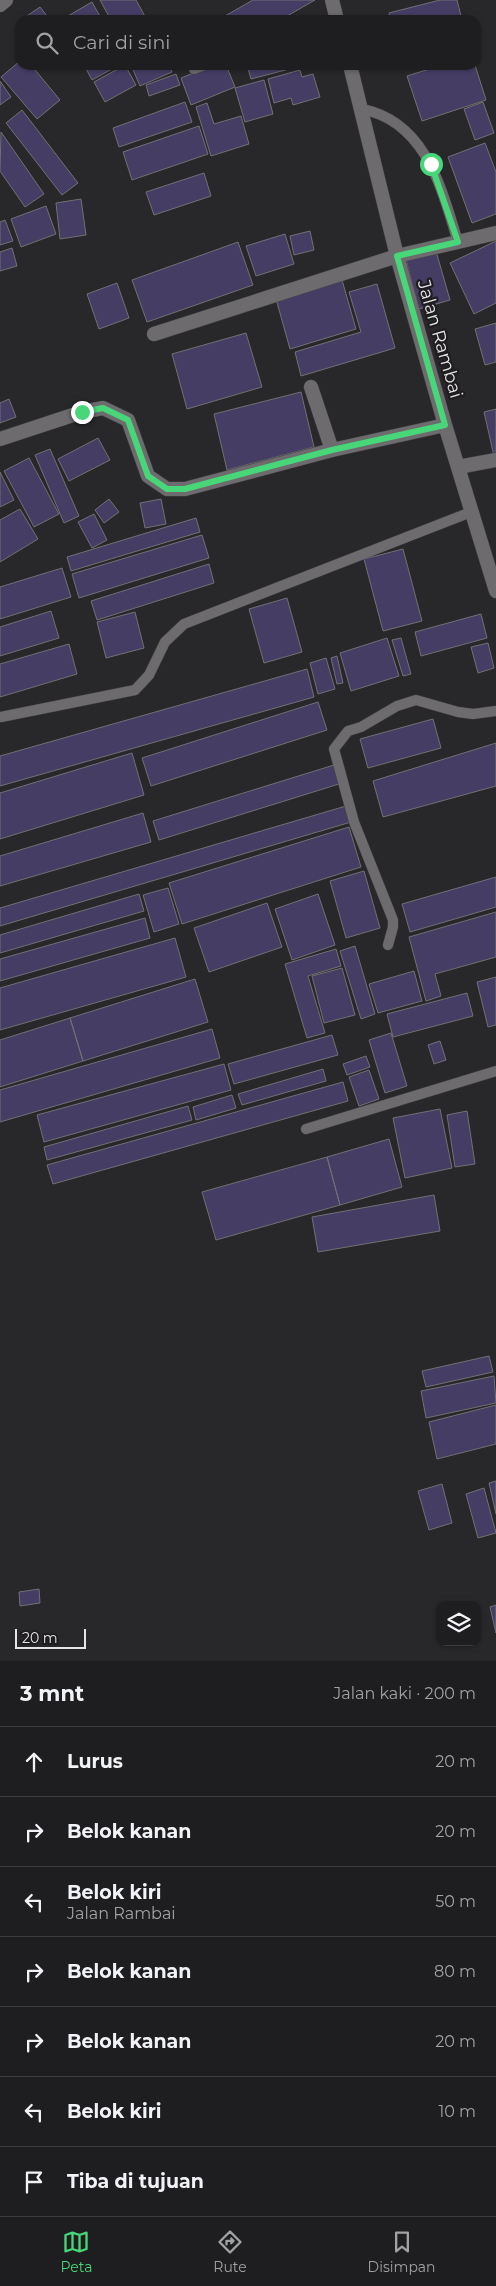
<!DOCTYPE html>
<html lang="id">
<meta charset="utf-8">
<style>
:root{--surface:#1e1d1f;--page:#2b2a2c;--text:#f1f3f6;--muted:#a1a2a4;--line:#3c3b3d;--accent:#47d779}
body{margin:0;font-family:Montserrat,sans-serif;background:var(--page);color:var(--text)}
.controls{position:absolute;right:15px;bottom:15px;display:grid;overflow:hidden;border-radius:10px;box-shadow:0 1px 4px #0004}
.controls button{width:45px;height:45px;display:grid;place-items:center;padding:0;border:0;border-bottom:1px solid var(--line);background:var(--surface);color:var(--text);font:25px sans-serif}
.scale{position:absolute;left:15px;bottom:12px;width:71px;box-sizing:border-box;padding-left:5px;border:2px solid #e5e4e6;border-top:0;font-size:14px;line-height:18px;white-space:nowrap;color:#e5e4e6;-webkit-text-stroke:4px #1f1d1f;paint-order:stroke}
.stop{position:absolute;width:15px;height:15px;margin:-11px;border:4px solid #47d779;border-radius:50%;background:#fff}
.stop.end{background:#47d779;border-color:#fff;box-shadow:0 1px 5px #0008}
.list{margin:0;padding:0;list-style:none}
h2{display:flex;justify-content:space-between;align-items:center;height:65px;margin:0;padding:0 20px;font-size:21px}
h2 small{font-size:16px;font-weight:400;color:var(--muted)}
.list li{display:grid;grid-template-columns:32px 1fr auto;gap:15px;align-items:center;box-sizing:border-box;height:70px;padding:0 20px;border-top:1px solid var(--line)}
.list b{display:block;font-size:19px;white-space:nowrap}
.list p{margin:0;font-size:16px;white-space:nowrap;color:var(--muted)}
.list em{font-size:16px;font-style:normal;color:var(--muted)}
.icon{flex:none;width:28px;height:28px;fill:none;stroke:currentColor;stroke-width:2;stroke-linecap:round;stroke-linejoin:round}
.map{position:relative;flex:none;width:496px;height:1661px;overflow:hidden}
.search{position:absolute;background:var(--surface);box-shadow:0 1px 4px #0004;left:15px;right:15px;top:15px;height:55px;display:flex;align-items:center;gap:12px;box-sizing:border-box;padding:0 18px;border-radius:15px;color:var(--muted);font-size:19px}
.sheet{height:555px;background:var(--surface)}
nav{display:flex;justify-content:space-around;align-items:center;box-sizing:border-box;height:70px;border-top:1px solid var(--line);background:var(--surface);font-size:14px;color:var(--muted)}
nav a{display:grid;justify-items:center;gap:2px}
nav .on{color:var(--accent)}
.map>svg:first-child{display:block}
.building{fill:#453d64;stroke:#717174}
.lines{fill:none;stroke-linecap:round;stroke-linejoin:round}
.service-casing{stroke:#444344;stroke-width:11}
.minor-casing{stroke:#444344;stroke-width:15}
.service{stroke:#6d6b6d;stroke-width:10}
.minor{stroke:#6d6b6d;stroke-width:14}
.route{stroke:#47d779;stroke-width:6}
.labels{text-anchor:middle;stroke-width:4.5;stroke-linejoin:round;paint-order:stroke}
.street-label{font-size:18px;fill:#e5e4e6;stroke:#1f1d1f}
</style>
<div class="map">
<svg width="496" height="1661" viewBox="0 0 496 1661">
<rect width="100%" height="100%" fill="#282729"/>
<path class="building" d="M100,0H136L147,20H111Z
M253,0H315L280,20H218Z
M440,0H457L462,20H390L389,13Z
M92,2L102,20H61Z
M40,7L50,20H21Z
M20,61V65H31L60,100L37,119L1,77Z
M84,65H119L92,80Z
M125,65L136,85L105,102L94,82Z
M131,65H170L172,72L140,86Z
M214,65H226L235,87L191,105L181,78Z
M247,65H292L293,68L251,79Z
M442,65H475L486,100L422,121L407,76Z
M300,70L302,77L313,74L320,97L293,105L291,98L274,103L268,79Z
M176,74L180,85L149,96L146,85Z
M264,80L273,114L245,122L235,88Z
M0,81L11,97L0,105Z
M185,102L192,122L119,147L113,128Z
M483,102L494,133L475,140L464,109Z
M207,103L214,124L241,116L249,144L211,156L196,107Z
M22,110L78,183L62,195L6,123Z
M199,126L208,154L132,180L123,152Z
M1,132L44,194L25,207L0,171Z
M485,143L496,172V214L472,223L448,157Z
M204,173L211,196L154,215L146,192Z
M81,199L86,235L60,239L56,203Z
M46,206L56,234L21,247L11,219Z
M5,220L13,241L0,245V222Z
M310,231L314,250L294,255L290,236Z
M285,234L294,264L256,276L246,246Z
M496,241V303L474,314L450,263Z
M238,242L253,285L147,322L132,280Z
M12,248L17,266L0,271V252Z
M436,251L450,300L419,309L406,260Z
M342,280L356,329L290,349L276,299Z
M117,283L129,318L99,329L87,294Z
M377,284L395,348L301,376L295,352L361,332L349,292Z
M496,323V362L485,365L475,329Z
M246,333L262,387L187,409L172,354Z
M301,392L314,447L227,470L214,414Z
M9,399L16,417L0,423V403Z
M496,409V455L494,456L484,412Z
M98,438L110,460L69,481L58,459Z
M50,449L79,516L64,523L35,455Z
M29,458L59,514L34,527L4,471Z
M0,472L14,500L0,507Z
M109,499L119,512L104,523L95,510Z
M161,499L166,524L145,528L140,503Z
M20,509L38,539L0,562V520Z
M94,514L107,540L92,548L78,522Z
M196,518L200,532L71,571L67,557Z
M202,535L209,558L79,598L72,574Z
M403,549L422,621L383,631L364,559Z
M209,564L214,583L97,620L91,601Z
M62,568L71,597L0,619V587Z
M287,598L302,652L264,663L249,609Z
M51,611L59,638L0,656V627Z
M135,612L144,648L106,658L97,622Z
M481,614L487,638L421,656L415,632Z
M387,638L399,676L351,691L340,653Z
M401,638L411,674L403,676L392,640Z
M488,643L494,668L478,673L471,647Z
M69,644L77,674L0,697V664Z
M337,656L343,683L337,684L331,658Z
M326,658L335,689L318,694L310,663Z
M307,669L314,697L0,786V756Z
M318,702L327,730L151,786L142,758Z
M433,719L441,748L368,768L360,739Z
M496,743V786L383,817L373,781Z
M132,753L144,795L0,839V793Z
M334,765L339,784L159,840L153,821Z
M346,806L351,822L0,926V908Z
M143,813L151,842L0,886V856Z
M349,827L361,867L182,924L169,883Z
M364,871L380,928L346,938L330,881Z
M496,877V907L410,932L402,904Z
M168,888L179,924L154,932L143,895Z
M139,894L144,911L0,953V935Z
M318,894L335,945L292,960L275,909Z
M267,903L282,947L209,972L194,928Z
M496,912V957L435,974L441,996L426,1001L409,937Z
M145,918L150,938L0,981V959Z
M175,938L186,977L0,1030V988Z
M355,946L375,1014L361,1019L340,951Z
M336,949L341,966L308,976L325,1033L307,1038L285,964Z
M342,968L355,1015L324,1023L312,976Z
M414,971L422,1001L378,1013L369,984Z
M496,977V1025L488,1027L477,982Z
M195,979L208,1022L83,1061L70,1018Z
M467,993L473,1016L393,1037L387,1014Z
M70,1018L83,1061L0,1087V1040Z
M212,1029L220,1058L0,1122V1090Z
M391,1033L407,1086L385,1093L369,1040Z
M332,1035L338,1055L234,1084L228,1064Z
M440,1041L446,1060L434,1064L428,1045Z
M366,1056L370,1067L347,1075L343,1064Z
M224,1064L231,1090L44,1142L37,1115Z
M323,1069L326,1081L242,1105L238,1094Z
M369,1070L379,1099L359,1106L349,1077Z
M343,1082L348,1101L53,1184L47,1165Z
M232,1095L236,1108L196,1120L193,1107Z
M188,1106L192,1120L47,1160L44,1147Z
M440,1109L452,1168L405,1178L393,1118Z
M467,1111L475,1164L455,1167L447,1115Z
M389,1139L402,1187L340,1205L327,1157Z
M327,1157L340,1205L216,1240L202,1192Z
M434,1195L440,1231L318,1252L312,1217Z
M489,1356L493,1372L426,1387L422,1371Z
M494,1376L496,1403L426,1418L421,1391Z
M496,1405V1444L437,1459L429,1422Z
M496,1481V1514L489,1483Z
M442,1484L452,1523L429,1530L418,1491Z
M484,1488L496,1533L478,1538L466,1494Z
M39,1589L40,1603L20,1606L19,1592Z
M496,1605V1633L490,1607Z"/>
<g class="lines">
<g class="service-casing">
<path id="service" d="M194,69L205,65
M362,109C426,122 441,187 458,242
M1,717L135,690L149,675L165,642L184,624L471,512
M388,945L393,927V920L354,822L334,749L348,731L361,727L397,706L416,700L458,712L473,714L496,711
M306,1129L496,1071"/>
</g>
<g class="minor-casing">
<path id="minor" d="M332,0L337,20
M0,5L6,0
M350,65L397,256L445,425L496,591
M154,334L397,256L496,233
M311,387L332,450
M0,439L82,412L103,408L128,420L148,476L167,489H185L332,450L445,425
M458,467L496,460"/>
</g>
<use href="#service" class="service"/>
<use href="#minor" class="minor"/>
</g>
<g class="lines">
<path class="route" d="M82,412L103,408L128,420L148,476L167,489H185L332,450L445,425L397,256L458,242L431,164"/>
</g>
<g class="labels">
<g class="street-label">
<text transform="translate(440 339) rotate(74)" y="6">Jalan Rambai</text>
</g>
</g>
</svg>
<div class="controls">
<button><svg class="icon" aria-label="layers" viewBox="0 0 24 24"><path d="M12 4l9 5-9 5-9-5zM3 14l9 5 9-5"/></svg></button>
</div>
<div class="scale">20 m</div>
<div class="stop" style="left:431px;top:164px"></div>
<div class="stop end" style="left:82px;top:412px"></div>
<div class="search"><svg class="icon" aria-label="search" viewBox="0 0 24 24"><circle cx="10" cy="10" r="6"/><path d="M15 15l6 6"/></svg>Cari di sini</div>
</div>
<section class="sheet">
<h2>3 mnt<small>Jalan kaki · 200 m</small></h2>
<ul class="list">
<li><svg class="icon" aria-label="ahead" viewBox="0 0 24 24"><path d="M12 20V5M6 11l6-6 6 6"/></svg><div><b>Lurus</b></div><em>20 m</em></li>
<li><svg class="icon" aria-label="right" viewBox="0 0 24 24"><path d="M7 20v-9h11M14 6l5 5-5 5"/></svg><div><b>Belok kanan</b></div><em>20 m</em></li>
<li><svg class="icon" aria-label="left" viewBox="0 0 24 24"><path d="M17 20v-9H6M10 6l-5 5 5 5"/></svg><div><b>Belok kiri</b><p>Jalan Rambai</p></div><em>50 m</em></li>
<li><svg class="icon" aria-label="right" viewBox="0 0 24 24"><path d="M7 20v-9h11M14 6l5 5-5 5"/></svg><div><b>Belok kanan</b></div><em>80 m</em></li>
<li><svg class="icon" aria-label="right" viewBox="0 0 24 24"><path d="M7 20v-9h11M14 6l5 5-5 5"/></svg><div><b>Belok kanan</b></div><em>20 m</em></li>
<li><svg class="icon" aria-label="left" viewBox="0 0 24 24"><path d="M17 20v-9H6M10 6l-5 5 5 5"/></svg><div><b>Belok kiri</b></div><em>10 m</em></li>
<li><svg class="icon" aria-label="arrive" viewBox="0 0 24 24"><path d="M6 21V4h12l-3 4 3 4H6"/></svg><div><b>Tiba di tujuan</b></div></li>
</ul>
</section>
<nav>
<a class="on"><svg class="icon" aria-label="map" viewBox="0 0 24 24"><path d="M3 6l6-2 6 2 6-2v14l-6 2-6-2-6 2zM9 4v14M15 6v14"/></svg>Peta</a>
<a><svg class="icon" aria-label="directions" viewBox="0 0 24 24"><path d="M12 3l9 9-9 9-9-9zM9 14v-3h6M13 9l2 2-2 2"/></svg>Rute</a>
<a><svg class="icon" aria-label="saved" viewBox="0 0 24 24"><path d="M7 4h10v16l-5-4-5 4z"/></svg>Disimpan</a>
</nav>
